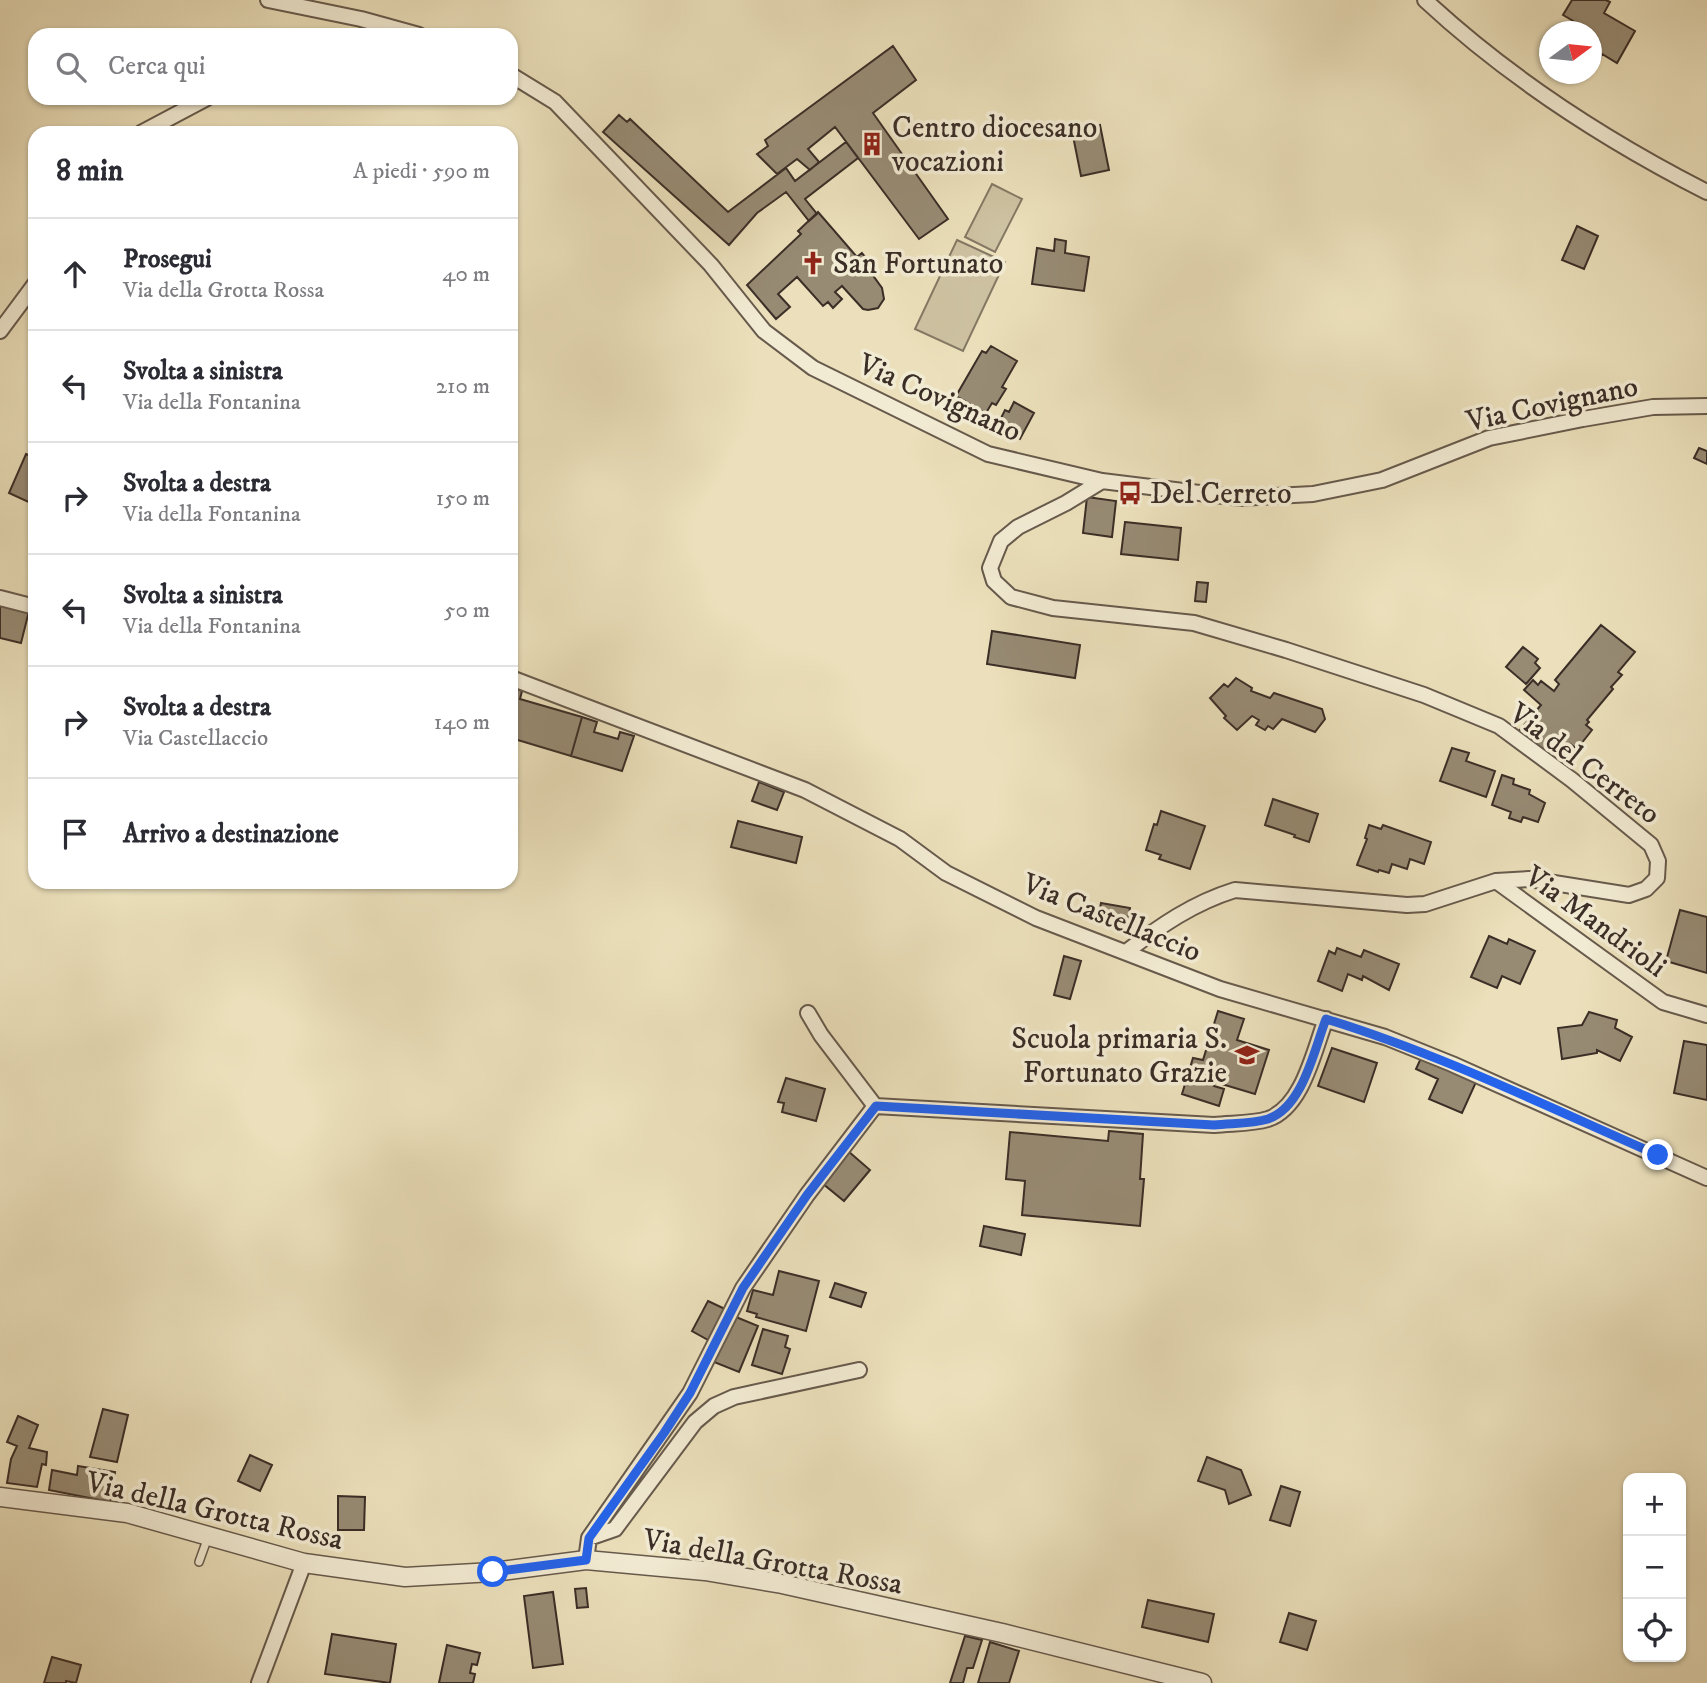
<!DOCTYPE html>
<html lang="it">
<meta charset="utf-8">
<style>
:root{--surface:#fff;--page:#f2f2f3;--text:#2b2b33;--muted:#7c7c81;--line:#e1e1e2}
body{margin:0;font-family:"IM FELL DW Pica",serif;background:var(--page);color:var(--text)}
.controls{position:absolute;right:21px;bottom:21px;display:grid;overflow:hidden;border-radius:14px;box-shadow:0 2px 5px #0004}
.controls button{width:63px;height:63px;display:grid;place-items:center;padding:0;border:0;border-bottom:2px solid var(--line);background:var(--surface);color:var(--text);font:35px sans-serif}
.compass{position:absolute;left:1539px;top:21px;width:63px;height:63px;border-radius:50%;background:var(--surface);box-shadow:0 2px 5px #0004;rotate:75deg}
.stop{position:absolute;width:21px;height:21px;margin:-16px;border:5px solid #2563eb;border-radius:50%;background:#fff}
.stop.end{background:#2563eb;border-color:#fff;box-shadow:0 2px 7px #0008}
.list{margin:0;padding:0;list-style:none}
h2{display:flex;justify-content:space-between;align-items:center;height:91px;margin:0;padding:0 28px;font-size:30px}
h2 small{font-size:23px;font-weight:400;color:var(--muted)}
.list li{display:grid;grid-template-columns:46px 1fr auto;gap:21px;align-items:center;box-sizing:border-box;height:112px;padding:0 28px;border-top:2px solid var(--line)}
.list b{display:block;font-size:26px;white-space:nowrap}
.list p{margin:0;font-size:23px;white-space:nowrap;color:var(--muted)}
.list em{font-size:23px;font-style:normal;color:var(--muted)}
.icon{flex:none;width:38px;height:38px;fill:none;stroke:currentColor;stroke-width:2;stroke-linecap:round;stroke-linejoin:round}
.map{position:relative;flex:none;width:1707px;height:1683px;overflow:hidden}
.search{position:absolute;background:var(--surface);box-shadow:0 2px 5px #0004;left:28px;top:28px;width:490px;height:77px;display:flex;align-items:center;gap:18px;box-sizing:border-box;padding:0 24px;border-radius:21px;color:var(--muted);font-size:26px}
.panel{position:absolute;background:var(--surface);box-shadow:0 2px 5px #0004;left:28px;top:126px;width:490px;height:763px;border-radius:21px}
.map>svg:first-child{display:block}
.green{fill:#cdc2a2;stroke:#847864;stroke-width:2}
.building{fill:#978b74;stroke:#3b2e27;stroke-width:2}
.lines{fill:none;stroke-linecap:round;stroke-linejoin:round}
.service-casing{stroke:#675a4c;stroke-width:10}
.minor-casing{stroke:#675a4c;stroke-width:18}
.tertiary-casing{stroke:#675a4c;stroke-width:21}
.service{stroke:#f2ebd3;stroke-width:7}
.minor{stroke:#f2ebd3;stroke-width:14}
.tertiary{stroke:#f2ebd3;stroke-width:18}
.route{stroke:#2563eb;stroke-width:9}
.labels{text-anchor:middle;stroke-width:7;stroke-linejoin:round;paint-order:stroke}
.poi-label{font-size:30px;fill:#3b2e27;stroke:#f2ebd3;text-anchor:start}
.street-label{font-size:30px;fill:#3b2e27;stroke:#f2ebd3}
</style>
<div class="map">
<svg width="1707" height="1683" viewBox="0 0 1707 1683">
<rect width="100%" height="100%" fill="#ebe0bb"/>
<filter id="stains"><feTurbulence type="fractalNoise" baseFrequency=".00286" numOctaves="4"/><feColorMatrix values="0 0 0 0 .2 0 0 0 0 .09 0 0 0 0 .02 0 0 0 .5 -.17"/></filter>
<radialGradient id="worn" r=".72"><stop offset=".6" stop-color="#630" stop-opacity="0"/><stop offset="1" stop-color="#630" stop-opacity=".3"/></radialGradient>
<path class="green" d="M992,184L1022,199L995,252L965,237Z
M957,240L1005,262L963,351L915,329Z"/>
<path class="building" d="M1572,0H1606L1610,2L1604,13L1635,31L1617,63L1602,54L1600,59L1592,54V32L1563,15Z
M893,46L916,80L873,113L948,219L919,239L835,127L808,149L819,162L810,170L797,159L777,174L757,154L768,146L765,140Z
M619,115L627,122L630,119L728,212L786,168L795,181L846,142L858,158L805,199L817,214L809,221L786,192L757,213L729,245L603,132Z
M1100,125L1109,170L1081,176L1072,131Z
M818,212L857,257L853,260L861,270L866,266L882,288L884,299L878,308L868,310L863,309L842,286L835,292L842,299L833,308L828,302L823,306L797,277L778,294L790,307L776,319L747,285L801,234L798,231Z
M1577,226L1598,236L1584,269L1562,260Z
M1055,239L1066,241L1065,253L1089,257L1084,291L1032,284L1037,248L1054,251Z
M862,253L870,263L861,270L853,260Z
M991,346L1017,361L1002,387L1006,389L996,405L992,403L986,413L956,396L982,351L986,353Z
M1014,402L1034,413L1020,439L997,426L1005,410L1009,412Z
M1699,448L1707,451V464L1694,458Z
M26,454L35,458V505L9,493Z
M1087,497L1116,501L1112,537L1083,533Z
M1125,522L1181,528L1178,560L1121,554Z
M1197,582L1208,583L1206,602L1195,601Z
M0,603L29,611L21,643L0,638Z
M1601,625L1635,652L1618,672L1622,675L1611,687L1613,689L1587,720L1589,722L1586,725L1592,730L1577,749L1570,744L1565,751L1560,747L1551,757L1519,731L1541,705L1524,690L1533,680L1538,685L1541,681L1554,691L1559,684L1555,680Z
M992,631L1080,645L1075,678L987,664Z
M1523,647L1538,659L1535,663L1540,668L1526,684L1506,667Z
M1236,678L1252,688L1251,691L1270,698L1274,693L1322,709L1325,719L1315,732L1282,719L1273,729L1268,726L1265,730L1256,725L1259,720L1252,716L1237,730L1224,718L1226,716L1210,698L1224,684L1228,687Z
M511,685L522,691L520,699L582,717L571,756L511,738Z
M582,717L597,722L594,732L618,739L620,732L634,736L622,771L571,756Z
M1452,748L1469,753L1466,761L1495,771L1486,797L1440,781Z
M1502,775L1514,779L1513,784L1530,790L1529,794L1545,803L1538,822L1523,817L1521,822L1509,818L1511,812L1492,805Z
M759,782L784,792L777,810L752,801Z
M1273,799L1318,814L1309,842L1294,837L1295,835L1265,825Z
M1161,811L1205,826L1190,869L1159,859L1161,855L1146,850L1154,824L1157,825Z
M738,821L802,837L796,863L731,847Z
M1369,825L1381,829L1383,825L1431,842L1424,864L1410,859L1407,869L1392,864L1389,873L1379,870L1378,872L1357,865L1367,839L1365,838Z
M1101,903L1130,908L1127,925L1098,920Z
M1680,910L1707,917V973L1666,961Z
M1489,936L1507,944L1509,939L1535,951L1520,984L1502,976L1497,988L1471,977Z
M1337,948L1361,957L1364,950L1399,964L1389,990L1363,976L1362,980L1348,974L1342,991L1318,981L1329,951L1335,954Z
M1064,956L1081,961L1070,999L1054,995Z
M1218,1011L1244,1019L1237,1040L1269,1050L1255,1094L1215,1082L1214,1086L1224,1089L1219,1106L1182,1094L1193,1058L1203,1060Z
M1589,1012L1617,1020L1615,1028L1632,1037L1620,1061L1597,1050V1053L1562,1059L1558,1028L1582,1025Z
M1684,1041L1707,1045V1100L1674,1093Z
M1332,1048L1377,1063L1364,1102L1318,1086Z
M1421,1058L1476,1082L1462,1113L1429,1099L1438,1079L1416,1069Z
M786,1078L825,1089L816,1121L782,1112L784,1103L778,1102Z
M1109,1131L1143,1134L1140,1179H1144L1140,1226L1022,1215L1025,1181L1006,1179L1010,1132L1108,1141Z
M848,1151L870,1170L844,1201L822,1183Z
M984,1226L1025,1234L1021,1255L980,1246Z
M779,1271L819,1281L806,1331L756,1317L757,1314L747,1311L753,1290L773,1295Z
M835,1283L866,1293L861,1307L830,1297Z
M708,1301L725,1309L708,1340L692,1331Z
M736,1317L758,1326L739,1372L714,1362L727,1331L729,1332Z
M763,1329L788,1336L785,1347L790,1349L782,1374L752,1365Z
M103,1409L128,1415L117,1462L90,1457Z
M18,1416L38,1425L29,1448L47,1452L46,1465L42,1464L37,1487L7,1483L11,1459L17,1446L7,1442Z
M250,1455L272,1465L260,1491L238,1481Z
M1207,1457L1241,1470L1251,1495L1229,1504L1225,1490L1198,1481Z
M78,1466L115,1472L110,1502L49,1490L52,1470L77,1475Z
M1281,1486L1300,1492L1290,1526L1270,1520Z
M338,1496L365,1497L364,1530H338Z
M586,1588L588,1607L577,1608L575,1589Z
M553,1592L563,1664L533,1668L524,1596Z
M1148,1600L1214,1614L1208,1642L1142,1627Z
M1289,1613L1316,1621L1307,1650L1280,1642Z
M332,1634L396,1644L390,1683L325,1674Z
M965,1636L982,1640L973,1668H967L963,1683H950Z
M990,1642L1019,1651L1009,1683H978Z
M447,1645L480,1653L477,1665L472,1664L470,1673L475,1674L473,1683H439Z
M52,1657L81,1665L76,1683L66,1681V1683H44Z"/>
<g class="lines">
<g class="service-casing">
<path id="service" d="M199,1562L208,1537"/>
</g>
<g class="minor-casing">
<path id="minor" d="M268,0L361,19L419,35
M1425,0C1509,78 1605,140 1707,192
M511,75L555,102L711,265L764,331L813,368L988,454L1102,481L1240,498L1313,494L1382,480L1489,438L1583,419L1653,407L1707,406
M141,133L207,98
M0,331L35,284
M1102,481L1066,503L1018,527L1001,541L990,568L994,581L1011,597L1053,608L1194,623L1286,650L1424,695L1499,726L1572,780L1651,845L1658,861L1657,878L1646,889L1629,895L1529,879L1496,881L1425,904L1407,905L1235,890C1193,903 1160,926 1126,952
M0,598L35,607
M511,678L805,790L900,839L946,873L1036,918L1220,989L1385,1037L1452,1064L1707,1178
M1496,881L1663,1002L1707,1015
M808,1013L821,1035L875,1106L1214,1125C1231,1123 1252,1124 1268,1119C1303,1107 1314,1050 1326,1019
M589,1538L615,1529L695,1422L714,1406L734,1397L859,1370
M586,1560L589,1538L690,1393L743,1288L807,1195L875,1106
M259,1683L304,1563"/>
</g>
<g class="tertiary-casing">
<path id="tertiary" d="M0,1497L127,1513L304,1563L405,1577L493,1572L586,1560L705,1571L782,1584L1002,1633L1202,1683"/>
</g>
<use href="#service" class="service"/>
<use href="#minor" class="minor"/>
<use href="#tertiary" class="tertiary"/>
</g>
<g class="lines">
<path class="route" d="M493,1572L586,1560L589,1538L664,1433L690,1393L743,1288L807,1195L876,1106L1214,1125C1231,1123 1252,1124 1268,1119C1303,1107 1314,1050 1326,1019C1440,1054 1548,1107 1658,1155"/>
</g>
<defs>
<g id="building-bare" transform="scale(1.89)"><path d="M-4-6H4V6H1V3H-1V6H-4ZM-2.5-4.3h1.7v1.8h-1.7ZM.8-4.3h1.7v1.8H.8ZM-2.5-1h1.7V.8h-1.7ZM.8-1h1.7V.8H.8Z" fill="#8f2418" stroke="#f2ebd3" stroke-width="2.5" paint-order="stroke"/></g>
<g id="church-bare" transform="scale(1.89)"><path d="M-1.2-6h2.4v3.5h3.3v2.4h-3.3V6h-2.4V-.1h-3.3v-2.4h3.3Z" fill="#8f2418" stroke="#f2ebd3" stroke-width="2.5" paint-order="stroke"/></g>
<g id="bus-bare" transform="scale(1.89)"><path d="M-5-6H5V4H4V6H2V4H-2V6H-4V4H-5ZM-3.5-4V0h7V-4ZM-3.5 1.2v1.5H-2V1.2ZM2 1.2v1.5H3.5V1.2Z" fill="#8f2418" stroke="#f2ebd3" stroke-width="2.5" paint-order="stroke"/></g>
<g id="school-bare" transform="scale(1.89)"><path d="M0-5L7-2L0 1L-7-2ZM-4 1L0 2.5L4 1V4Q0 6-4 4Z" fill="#8f2418" stroke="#f2ebd3" stroke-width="2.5" paint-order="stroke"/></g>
</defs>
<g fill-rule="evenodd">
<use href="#building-bare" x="872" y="144"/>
<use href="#church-bare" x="813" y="263"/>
<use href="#bus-bare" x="1130" y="493"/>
<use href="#school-bare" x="1247" y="1055"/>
</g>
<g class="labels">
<g class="poi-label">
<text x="892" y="137">Centro diocesano<tspan x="892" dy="34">vocazioni</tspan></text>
<text x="833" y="273">San Fortunato</text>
<text x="1150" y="503">Del Cerreto</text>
<text x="1227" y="1048" text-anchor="end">Scuola primaria S.<tspan x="1227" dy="34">Fortunato Grazie</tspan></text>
</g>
<g class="street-label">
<text transform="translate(940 397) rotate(24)" y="10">Via Covignano</text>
<text transform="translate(1552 403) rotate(-12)" y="10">Via Covignano</text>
<text transform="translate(1585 763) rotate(37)" y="10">Via del Cerreto</text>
<text transform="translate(1112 917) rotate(22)" y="10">Via Castellaccio</text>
<text transform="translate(1596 921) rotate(36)" y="10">Via Mandrioli</text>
<text transform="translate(215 1510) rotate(13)" y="10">Via della Grotta Rossa</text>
<text transform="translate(773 1561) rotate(10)" y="10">Via della Grotta Rossa</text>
</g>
</g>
<rect width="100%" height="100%" filter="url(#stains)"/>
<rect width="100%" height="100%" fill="url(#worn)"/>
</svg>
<div class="controls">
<button>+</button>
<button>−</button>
<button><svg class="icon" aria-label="locate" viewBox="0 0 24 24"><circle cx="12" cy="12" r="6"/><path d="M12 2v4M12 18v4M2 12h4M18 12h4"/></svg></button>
</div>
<svg class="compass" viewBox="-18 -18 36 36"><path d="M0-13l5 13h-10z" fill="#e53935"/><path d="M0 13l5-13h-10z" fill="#7c7c81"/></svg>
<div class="stop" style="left:493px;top:1572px"></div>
<div class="stop end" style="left:1658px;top:1155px"></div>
<div class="search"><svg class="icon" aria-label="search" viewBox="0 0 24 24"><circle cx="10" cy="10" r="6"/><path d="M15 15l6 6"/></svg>Cerca qui</div>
<section class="panel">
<h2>8 min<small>A piedi · 590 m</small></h2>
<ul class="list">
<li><svg class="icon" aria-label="ahead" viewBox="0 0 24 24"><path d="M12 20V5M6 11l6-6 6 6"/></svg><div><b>Prosegui</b><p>Via della Grotta Rossa</p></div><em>40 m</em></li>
<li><svg class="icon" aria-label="left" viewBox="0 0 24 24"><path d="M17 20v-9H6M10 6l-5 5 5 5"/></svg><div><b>Svolta a sinistra</b><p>Via della Fontanina</p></div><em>210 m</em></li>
<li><svg class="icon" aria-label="right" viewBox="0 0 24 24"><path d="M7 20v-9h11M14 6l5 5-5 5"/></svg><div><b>Svolta a destra</b><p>Via della Fontanina</p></div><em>150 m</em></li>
<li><svg class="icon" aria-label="left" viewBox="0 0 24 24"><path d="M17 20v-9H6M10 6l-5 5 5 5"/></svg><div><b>Svolta a sinistra</b><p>Via della Fontanina</p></div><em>50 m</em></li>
<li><svg class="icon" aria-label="right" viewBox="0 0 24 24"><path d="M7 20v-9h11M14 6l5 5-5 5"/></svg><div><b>Svolta a destra</b><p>Via Castellaccio</p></div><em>140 m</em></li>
<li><svg class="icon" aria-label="arrive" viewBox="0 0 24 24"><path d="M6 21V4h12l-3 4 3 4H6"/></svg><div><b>Arrivo a destinazione</b></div></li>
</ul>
</section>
</div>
